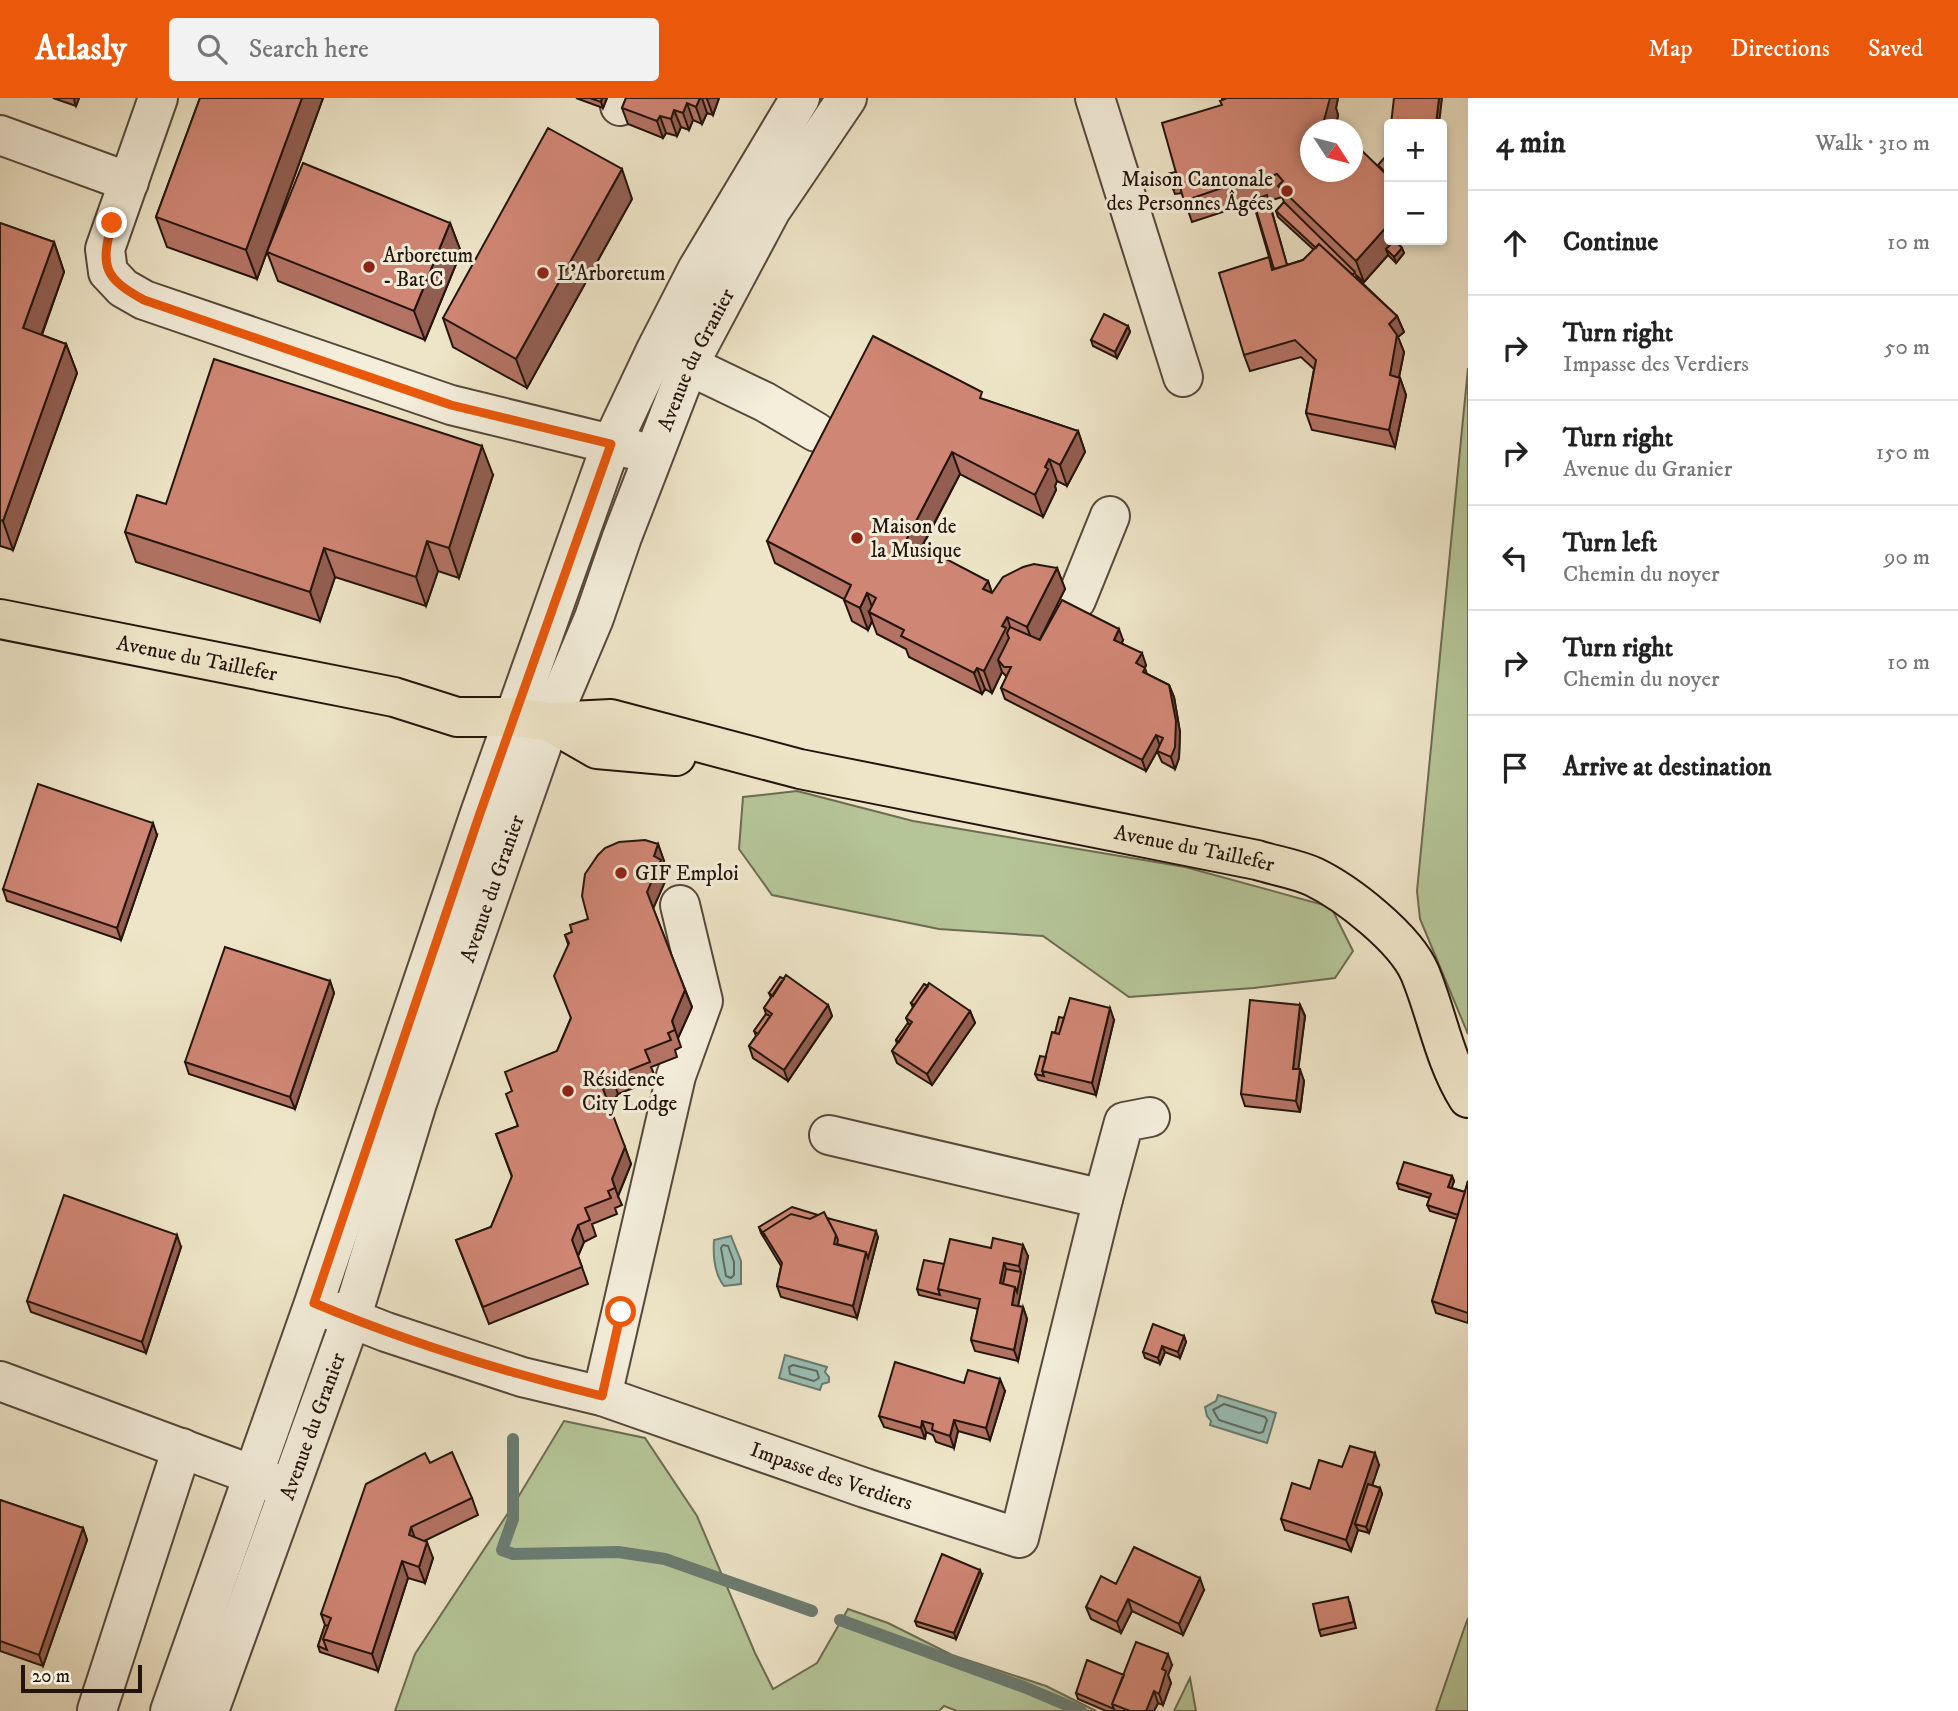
<!DOCTYPE html>
<meta charset="utf-8">
<style>
:root{--surface:#fff;--page:#f2f2f2;--text:#222;--muted:#767676;--line:#e0e0e0;--accent:#ea580c}
body{margin:0;font-family:"IM FELL DW Pica",serif;background:var(--page);color:var(--text)}
.controls{position:absolute;right:21px;top:21px;display:grid;overflow:hidden;border-radius:7px;box-shadow:0 4px 10px #0003}
.controls button{width:63px;height:63px;display:grid;place-items:center;padding:0;border:0;border-bottom:2px solid var(--line);background:var(--surface);color:var(--text);font:35px sans-serif}
.compass{position:absolute;left:1300px;top:21px;width:63px;height:63px;border-radius:50%;background:var(--surface);box-shadow:0 4px 10px #0003;rotate:126deg}
.scale{position:absolute;left:21px;bottom:18px;width:121px;box-sizing:border-box;padding-left:7px;border:4px solid #24140c;border-top:0;font-size:19px;line-height:24px;white-space:nowrap;color:#24140c;-webkit-text-stroke:5px #f4eedb;paint-order:stroke}
.stop{position:absolute;width:21px;height:21px;margin:-16px;border:5px solid #ea580c;border-radius:50%;background:#fff}
.stop.end{background:#ea580c;border-color:#fff;box-shadow:0 2px 7px #0008}
.list{margin:0;padding:0;list-style:none}
h2{display:flex;justify-content:space-between;align-items:center;height:91px;margin:0;padding:0 28px;font-size:30px}
h2 small{font-size:23px;font-weight:400;color:var(--muted)}
.list li{display:grid;grid-template-columns:46px 1fr auto;gap:21px;align-items:center;box-sizing:border-box;height:105px;padding:0 28px;border-top:2px solid var(--line)}
.list b{display:block;font-size:26px;white-space:nowrap}
.list p{margin:0;font-size:23px;white-space:nowrap;color:var(--muted)}
.list em{font-size:23px;font-style:normal;color:var(--muted)}
.icon{flex:none;width:38px;height:38px;fill:none;stroke:currentColor;stroke-width:2;stroke-linecap:round;stroke-linejoin:round}
.map{position:relative;flex:none;width:1468px;height:1613px;overflow:hidden}
header{display:flex;align-items:center;gap:42px;box-sizing:border-box;height:98px;padding:0 35px;background:var(--accent);color:#fff}
header strong{font-size:33px}
nav{display:flex;gap:38px;margin-inline-start:auto;font-size:24px}
.search{width:490px;height:63px;background:var(--page);display:flex;align-items:center;gap:18px;box-sizing:border-box;padding:0 24px;border-radius:7px;color:var(--muted);font-size:26px}
main{display:flex}
aside{flex:1;background:var(--surface)}
.map>svg:first-child{display:block}
.green{fill:#b5c598;stroke:#6c6c52;stroke-width:2}
.water{fill:#99bfb4;stroke:#6a7b71;stroke-width:2}
.lines{fill:none;stroke-linecap:round;stroke-linejoin:round}
.shore{stroke:#5e6a60;stroke-width:2}
.stream{stroke:#6a7b71;stroke-width:12}
.minor-casing{stroke:#56483b;stroke-width:42}
.major-casing{stroke:#24140c;stroke-width:42}
.minor{stroke:#f4eedb;stroke-width:38}
.major{stroke:#eee5c8;stroke-width:38}
.wall{fill:#b37364;stroke:#24140c;stroke-width:2;fill-rule:evenodd}
.shaded-wall{fill:#925e51;stroke:#24140c;stroke-width:2}
.building{fill:#d08674;stroke:#24140c;stroke-width:2}
.route{stroke:#ea580c;stroke-width:9}
.poi-dot{fill:#8f2418;stroke:#f4eedb;stroke-width:2.5}
.labels{text-anchor:middle;stroke-width:6;stroke-linejoin:round;paint-order:stroke}
.poi-label{font-size:21px;fill:#24140c;stroke:#f4eedb;text-anchor:start}
.street-label{font-size:21px;fill:#24140c;stroke:#f4eedb}
</style>
<header>
<strong>Atlasly</strong>
<div class="search"><svg class="icon" aria-label="search" viewBox="0 0 24 24"><circle cx="10" cy="10" r="6"/><path d="M15 15l6 6"/></svg>Search here</div>
<nav><a>Map</a><a>Directions</a><a>Saved</a></nav>
</header>
<main>
<div class="map">
<svg width="1468" height="1613" viewBox="0 0 1468 1613">
<rect width="100%" height="100%" fill="#eee5c8"/>
<filter id="stains"><feTurbulence type="fractalNoise" baseFrequency=".00286" numOctaves="4"/><feColorMatrix values="0 0 0 0 .2 0 0 0 0 .09 0 0 0 0 .02 0 0 0 .5 -.17"/></filter>
<radialGradient id="worn" r=".72"><stop offset=".6" stop-color="#630" stop-opacity="0"/><stop offset="1" stop-color="#630" stop-opacity=".3"/></radialGradient>
<path class="green" d="M1468,270V936L1420,821L1417,793Z
M797,693L913,723L1185,769L1331,809L1353,853L1335,880L1254,890L1129,899L1043,838L939,831L772,797L739,751L743,699Z
M564,1323L645,1340L697,1418L755,1555L773,1591L817,1565L848,1511L888,1525L952,1557L1046,1588L1096,1613H957L944,1608L939,1613H395L415,1556L514,1406Z
M1468,1520V1613H1436L1464,1531Z
M1190,1580L1196,1613H1174Z"/>
<path class="water" d="M731,1138L741,1163V1186L724,1188C714,1175 713,1157 714,1142Z
M785,1257L827,1269L825,1274L829,1279V1284L822,1286L820,1292L779,1280Z
M1218,1297L1276,1315L1267,1345L1210,1327L1211,1323L1207,1318L1205,1309L1216,1303Z"/>
<g class="lines">
<path class="shore" d="M723,1147L728,1148L734,1164V1177L731,1180L726,1178L721,1150Z
M793,1267L817,1273L819,1280L814,1283L790,1276L789,1269Z
M1224,1306L1265,1319L1267,1322L1263,1334L1259,1335L1219,1322L1213,1312Z"/>
<path class="stream" d="M513,1341V1421L502,1452L513,1456L618,1454L665,1461L812,1513
M840,1522L1024,1589L1081,1613"/>
<g class="minor-casing">
<g id="minor">
<path d="M158,0L105,151L108,174L123,190L144,202L451,307L635,352"/>
<path d="M1095,0L1183,279"/>
<path d="M620,8L622,0"/>
<path d="M0,37L129,84"/>
<path d="M667,257L765,304L816,334"/>
<path d="M1076,502L1110,418"/>
<path d="M829,1037L1103,1101"/>
<path id="s1" d="M327,1211L386,1234L522,1279L602,1298L865,1390L1019,1440L1103,1101L1124,1024L1150,1019"/>
<path d="M0,1283L277,1386"/>
<path d="M602,1298L676,978L703,903L680,807"/>
<path d="M97,1612L182,1350"/>
<path d="M170,1613L314,1205L479,718L611,347L656,252L697,172L800,0"/>
<path id="s2" d="M209,1613L351,1221L417,1005L550,624L594,520L622,439L689,266L771,112L847,0"/>
</g>
</g>
<g class="major-casing">
<g id="major">
<path id="s3" d="M0,521L394,599L457,619H515L550,624L611,621L800,671L1257,762C1276,768 1297,771 1314,779C1347,795 1405,840 1420,875C1437,916 1444,962 1468,1000"/>
<path d="M550,624L597,651L676,658"/>
</g>
</g>
<use href="#minor" class="minor"/>
<use href="#major" class="major"/>
</g>
<path class="wall" d="M53,0H79L76,8Z
M200,0H323L257,181L167,149L156,119Z
M576,0H607L603,10Z
M626,0H719L713,17L707,15L702,26L693,22L689,32L681,29L677,38L666,35L663,40L628,26L622,10Z
M1222,0H1338L1336,10L1338,17L1336,28L1404,155L1396,165L1388,157L1364,184L1356,177L1357,180L1397,218L1404,234L1398,239L1404,254L1399,279L1400,280L1406,297L1395,349L1312,332L1306,315L1314,271L1301,259L1250,273L1244,257L1269,159L1253,104L1192,124L1182,95L1175,96L1168,76L1176,74L1222,7ZM1282,99L1284,104L1276,113L1278,119L1314,152L1303,162L1287,167L1269,103Z
M632,101L527,290L453,249L443,220Z
M0,125L54,144L64,174L42,237L66,246L77,275L13,452L0,448Z
M450,125L461,154L425,242L278,183L267,154Z
M1128,228L1130,234L1117,260L1093,248L1091,242Z
M985,302L1078,333L1085,354L1067,388L1057,383L1055,388L1056,392L1043,419L960,376L918,457L926,461L988,483L992,495L1057,470L1065,491L1039,542H1123L1122,545L1146,567L1145,570L1147,576L1169,587L1174,599L1180,634L1179,660L1175,671L1162,664L1157,653L1146,673L1005,601L1001,590L1007,579L1002,574L992,595L985,591L982,596L909,559L906,551L877,536L872,523L868,532L852,523L844,502V501L775,465L767,443Z
M493,377L459,480L438,473L426,508L335,479L320,523L136,464L125,434L166,406Z
M157,737L121,842L7,803L3,791Z
M658,746L664,763L663,767L667,779L653,810L692,909L678,940L681,949L675,952L677,959L651,969L656,981L618,996L609,1008L631,1066L618,1098L622,1107L615,1110L617,1116L592,1126L596,1138L584,1144L578,1158L588,1186L489,1226L456,1142L491,1129L512,1079L496,1036L518,1028L512,993L557,953L571,920L568,846L565,837L572,834L588,821Z
M330,883L334,895L295,1011L189,976L185,964Z
M769,895L828,907L832,918L788,983L753,960L749,948L756,938L754,933L766,916L764,910L771,900Z
M911,905L970,913L975,925L932,987L897,965L892,953L897,946L896,942L908,925L906,920L913,910Z
M1300,907L1305,918L1298,971L1304,983L1300,1014L1245,1008L1241,996Z
M1064,920L1114,922L1096,997L1038,982L1035,976L1046,959L1055,935Z
M1452,1078L1454,1083L1451,1090L1465,1094L1468,1083V1225L1436,1215L1432,1203L1457,1121L1430,1113L1427,1107L1430,1100L1399,1091L1397,1085Z
M827,1120L878,1139L857,1220L781,1199L777,1188L781,1168L761,1135L759,1129Z
M181,1149L146,1255L31,1214L27,1203Z
M1028,1158L1018,1208L1023,1209L1027,1221L1018,1263L975,1253L971,1242L978,1211L919,1197L917,1191L944,1166Z
M1184,1238L1186,1244L1180,1260L1165,1254L1160,1266L1145,1260L1143,1254Z
M964,1285L1005,1293L990,1342L958,1333L954,1350L936,1344L933,1337L926,1334L925,1341L884,1329L879,1318Z
M430,1365L472,1400L478,1417L424,1443L433,1460L425,1485L408,1480L378,1573L320,1554L318,1548L325,1527L321,1516Z
M1379,1367L1372,1387L1380,1390L1382,1396L1369,1435L1358,1432L1351,1453L1285,1432L1281,1421L1310,1391L1342,1369Z
M0,1402L83,1430L87,1442L43,1568L0,1553Z
M982,1477L956,1541L917,1528L915,1523Z
M1116,1486L1204,1492L1183,1537L1132,1513L1121,1535L1091,1521L1086,1509Z
M1350,1505L1356,1530L1321,1538L1319,1532Z
M1172,1567L1168,1577L1171,1585L1163,1607L1158,1605L1154,1613H1106L1078,1601L1076,1595L1124,1577Z"/>
<path class="shaded-wall" d="M75,0H79L76,8L74,2Z
M302,0H323L257,181L246,152Z
M602,0H607L603,10L601,4Z
M700,0H702L707,15L702,26L696,9Z
M707,0H719L713,17L707,1Z
M1328,0H1338L1336,10L1338,17L1335,32H1323L1322,30Z
M1439,0H1442L1439,26H1436Z
M687,5L693,22L689,32L683,15Z
M674,12L681,29L677,38L671,21Z
M660,18L666,35L663,40L657,23Z
M622,71L632,101L527,290L516,261Z
M450,125L461,154L425,242L414,213Z
M1389,126V142H1402L1390,155L1386,151L1388,157L1364,184L1356,163Z
M54,144L64,174L33,260L23,230Z
M1402,150L1404,155L1396,165L1394,159Z
M1397,218L1404,234L1398,239L1404,254L1396,294L1390,277L1389,226Z
M1128,228L1130,234L1117,260L1115,254Z
M66,246L77,275L13,452L3,423Z
M1400,280L1406,297L1395,349L1389,332Z
M1078,333L1085,354L1067,388L1060,367Z
M482,348L493,377L459,480L449,450Z
M952,354L960,376L912,467L902,450Z
M1049,361L1057,383L1055,388L1056,392L1043,419L1035,397L1045,369Z
M427,443L438,473L426,508L416,479Z
M324,450L335,479L320,523L310,494Z
M1057,470L1065,491L1035,551L1027,529Z
M988,483L995,504L983,491Z
M867,495L875,517L869,514L872,523L868,532L860,510Z
M1007,519L1014,541L998,562L1002,574L992,595L984,573L1002,528Z
M1119,531L1123,542L1118,553L1114,542Z
M1142,555L1146,567L1141,577L1136,565Z
M977,570L985,591L982,596L974,575Z
M1169,587L1174,599L1180,634L1179,660L1175,671L1171,659Z
M1156,637L1160,648L1146,673L1142,662Z
M153,725L157,737L121,842L117,830Z
M658,746L664,763L663,767L667,779L653,811L647,794L654,758Z
M330,883L334,895L295,1011L290,999Z
M685,892L692,909L678,940L672,923Z
M828,907L832,918L788,983L784,972Z
M1300,907L1305,918L1297,982L1293,971Z
M1110,910L1114,922L1096,997L1092,985Z
M970,913L975,925L932,987L927,976Z
M1300,971L1304,983L1300,1014L1296,1003Z
M612,979L618,996L609,1008L603,991Z
M625,1049L631,1066L618,1098L612,1081Z
M1452,1078L1454,1083L1450,1095L1448,1089Z
M578,1127L584,1144L578,1158L572,1142Z
M876,1133L878,1139L857,1220L853,1208L866,1154Z
M177,1137L181,1149L146,1255L142,1244Z
M1023,1147L1028,1158L1016,1218L1012,1207L1015,1189L1021,1174L1019,1168Z
M1004,1165L1008,1177L1005,1192L1000,1185Z
M1023,1209L1027,1221L1018,1263L1014,1252Z
M1184,1238L1186,1244L1180,1260L1178,1254Z
M1162,1248L1165,1254L1160,1266L1158,1260Z
M1000,1281L1005,1293L990,1342L986,1330Z
M954,1322L958,1333L954,1350L950,1338Z
M922,1323L926,1334L925,1341L921,1330Z
M1375,1355L1379,1367L1359,1427L1355,1426L1358,1432L1351,1453L1346,1442Z
M1380,1390L1382,1396L1369,1435L1366,1429Z
M411,1429L417,1446L409,1437Z
M83,1430L87,1442L43,1568L39,1557Z
M427,1444L433,1460L425,1485L419,1469Z
M402,1463L408,1480L378,1573L372,1556Z
M980,1472L982,1477L956,1541L954,1535Z
M1200,1480L1204,1492L1183,1537L1179,1526Z
M1128,1501L1132,1513L1121,1535L1117,1524Z
M1168,1556L1172,1567L1168,1577L1171,1585L1163,1607L1159,1596L1162,1571Z
M1154,1593L1158,1605L1154,1613H1146Z"/>
<path class="building" d="M200,0H302L246,152L156,119Z
M590,0H602L601,4Z
M626,0H700L696,9L687,5L683,15L674,12L671,21L660,18L657,23L622,10Z
M1227,0H1330L1322,30L1325,32H1311V74H1353V44L1389,79V126L1356,163L1278,88L1283,83L1277,76L1247,86L1245,82L1184,103L1162,25L1222,7L1220,3Z
M1394,0H1439L1436,26H1391Z
M1335,27L1340,32H1330Z
M548,30L622,71L516,261L443,220Z
M1389,37V78L1378,67L1387,57Z
M303,65L450,125L414,213L267,154Z
M1176,74L1180,89L1173,91L1168,76Z
M1267,97L1287,167L1274,171L1253,102Z
M1284,104L1355,174L1353,177L1319,146L1316,150L1276,113Z
M0,125L54,144L23,230L66,246L3,423L0,422Z
M1395,142L1402,150L1394,159L1386,151Z
M1319,146L1397,218L1389,226L1397,237L1390,277L1400,280L1389,332L1306,315L1316,262L1295,242L1244,257L1219,175L1269,159L1272,172L1303,162Z
M1104,216L1128,228L1115,254L1091,242Z
M873,238L982,294L980,300L1078,333L1060,367L1049,361L1045,369L1048,371L1035,397L952,354L902,450L926,461L931,453L988,483L983,491L992,495L1003,479L1023,469L1034,466L1057,470L1027,529L1007,519L1002,528L1006,530L984,573L977,570L974,575L901,538L904,532L869,514L876,500L867,495L860,510L844,502L851,487L767,443Z
M214,261L482,348L449,450L427,443L416,479L324,450L310,494L125,434L137,397L166,406Z
M1062,502L1119,531L1114,542L1142,555L1136,565L1145,570L1143,574L1169,587L1176,623L1175,649L1171,659L1157,653L1163,640L1156,637L1142,662L1001,590L1011,569H1004L998,562L1009,540L1007,535L1010,529L1040,542Z
M38,686L153,725L117,830L3,791Z
M645,742L658,746L654,758L661,762L647,794L685,892L672,923L675,932L668,935L671,942L645,952L650,964L612,979L603,991L625,1049L612,1081L615,1090L608,1093L611,1100L585,1110L590,1122L578,1127L572,1142L582,1169L483,1209L456,1142L491,1129L512,1078L496,1036L518,1028L506,996L512,993L505,974L557,953L571,920L554,878L569,845L565,837L572,834L570,827L588,821L582,798L585,776L598,757L605,750L619,744Z
M225,849L330,883L290,999L185,964Z
M786,877L828,907L784,972L749,948L772,916L764,910Z
M780,879L784,881L773,898L769,895Z
M929,885L970,913L927,976L892,953L912,924L906,920Z
M924,886L928,888L914,907L911,905Z
M1070,900L1110,910L1092,985L1042,973L1052,934L1059,936Z
M1250,902L1300,907L1293,971H1300L1296,1003L1241,996Z
M766,916L770,918L758,936L754,933Z
M1059,919L1064,920L1059,936L1055,935Z
M908,925L910,927L899,944L896,942Z
M1040,958L1046,959L1042,973L1044,978L1035,976Z
M1404,1064L1452,1078L1448,1089L1465,1094L1458,1117L1427,1107L1431,1096L1397,1085Z
M1468,1083V1215L1432,1203Z
M64,1097L177,1137L142,1244L27,1203Z
M792,1109L818,1117L810,1121L791,1116L763,1134L765,1139L759,1129Z
M824,1114L836,1137L834,1146L866,1154L853,1208L777,1188L782,1165L763,1134L791,1116L810,1121Z
M827,1120L876,1133L868,1160L866,1154L837,1146L838,1142L836,1137Z
M993,1140L1023,1147L1019,1168L1004,1165L1000,1185L1015,1189L1012,1207L1023,1209L1014,1252L971,1242L980,1201L938,1191L950,1141L991,1150Z
M924,1162L944,1166L938,1191L940,1197L917,1191Z
M1006,1171L1021,1174L1017,1194L1015,1189L1003,1186Z
M1153,1226L1184,1238L1178,1254L1162,1248L1158,1260L1143,1254Z
M895,1264L964,1285L968,1272L1000,1281L986,1330L954,1322L950,1338L932,1332L933,1326L922,1323L921,1330L879,1318Z
M1350,1348L1375,1355L1346,1442L1281,1421L1292,1385L1310,1391L1319,1362L1342,1369Z
M452,1354L472,1400L411,1429L409,1437L427,1444L419,1469L402,1463L372,1556L323,1541L331,1520L321,1516L366,1386L425,1355L430,1365Z
M1368,1386L1380,1390L1366,1429L1355,1426Z
M0,1402L83,1430L39,1557L0,1543Z
M1134,1449L1200,1480L1179,1526L1128,1501L1117,1524L1086,1509L1101,1478L1116,1486Z
M942,1456L980,1472L954,1535L915,1523Z
M1348,1499L1354,1524L1319,1532L1313,1506Z
M325,1527L328,1528L323,1541L327,1552L318,1548Z
M1136,1544L1168,1556L1162,1571L1166,1573L1159,1596L1154,1593L1146,1613H1130L1112,1606Z
M1087,1562L1124,1577L1112,1606L1114,1611L1076,1595Z"/>
<g class="lines">
<path class="route" d="M112,125C100,169 104,180 144,202L451,307L611,346L479,718L314,1205C407,1244 504,1274 602,1298L621,1214"/>
</g>
<g class="poi-dot">
<circle cx="1287" cy="93" r="7"/>
<circle cx="369" cy="169" r="7"/>
<circle cx="543" cy="175" r="7"/>
<circle cx="857" cy="440" r="7"/>
<circle cx="621" cy="775" r="7"/>
<circle cx="568" cy="993" r="7"/>
</g>
<g class="labels">
<g class="poi-label">
<text x="1273" y="88" text-anchor="end">Maison Cantonale<tspan x="1273" dy="24">des Personnes Âgées</tspan></text>
<text x="383" y="164">Arboretum<tspan x="383" dy="24">- Bat C</tspan></text>
<text x="557" y="182">L'Arboretum</text>
<text x="871" y="435">Maison de<tspan x="871" dy="24">la Musique</tspan></text>
<text x="635" y="782">GIF Emploi</text>
<text x="582" y="988">Résidence<tspan x="582" dy="24">City Lodge</tspan></text>
</g>
<g class="street-label">
<text dy="7" stroke="none"><textPath href="#s2" startOffset="1437">Avenue du Granier</textPath></text>
<text dy="7" stroke="none"><textPath href="#s3" startOffset="201">Avenue du Taillefer</textPath></text>
<text dy="7" stroke="none"><textPath href="#s3" startOffset="1220">Avenue du Taillefer</textPath></text>
<text dy="7" stroke="none"><textPath href="#s2" startOffset="870">Avenue du Granier</textPath></text>
<text dy="7" stroke="none"><textPath href="#s2" startOffset="303">Avenue du Granier</textPath></text>
<text dy="7" stroke="none"><textPath href="#s1" startOffset="532">Impasse des Verdiers</textPath></text>
</g>
</g>
<rect width="100%" height="100%" filter="url(#stains)"/>
<rect width="100%" height="100%" fill="url(#worn)"/>
</svg>
<div class="controls">
<button>+</button>
<button>−</button>
</div>
<svg class="compass" viewBox="-18 -18 36 36"><path d="M0-13l5 13h-10z" fill="#e53935"/><path d="M0 13l5-13h-10z" fill="#767676"/></svg>
<div class="scale">20 m</div>
<div class="stop" style="left:621px;top:1214px"></div>
<div class="stop end" style="left:112px;top:125px"></div>
</div>
<aside>
<h2>4 min<small>Walk · 310 m</small></h2>
<ul class="list">
<li><svg class="icon" aria-label="ahead" viewBox="0 0 24 24"><path d="M12 20V5M6 11l6-6 6 6"/></svg><div><b>Continue</b></div><em>10 m</em></li>
<li><svg class="icon" aria-label="right" viewBox="0 0 24 24"><path d="M7 20v-9h11M14 6l5 5-5 5"/></svg><div><b>Turn right</b><p>Impasse des Verdiers</p></div><em>50 m</em></li>
<li><svg class="icon" aria-label="right" viewBox="0 0 24 24"><path d="M7 20v-9h11M14 6l5 5-5 5"/></svg><div><b>Turn right</b><p>Avenue du Granier</p></div><em>150 m</em></li>
<li><svg class="icon" aria-label="left" viewBox="0 0 24 24"><path d="M17 20v-9H6M10 6l-5 5 5 5"/></svg><div><b>Turn left</b><p>Chemin du noyer</p></div><em>90 m</em></li>
<li><svg class="icon" aria-label="right" viewBox="0 0 24 24"><path d="M7 20v-9h11M14 6l5 5-5 5"/></svg><div><b>Turn right</b><p>Chemin du noyer</p></div><em>10 m</em></li>
<li><svg class="icon" aria-label="arrive" viewBox="0 0 24 24"><path d="M6 21V4h12l-3 4 3 4H6"/></svg><div><b>Arrive at destination</b></div></li>
</ul>
</aside>
</main>
